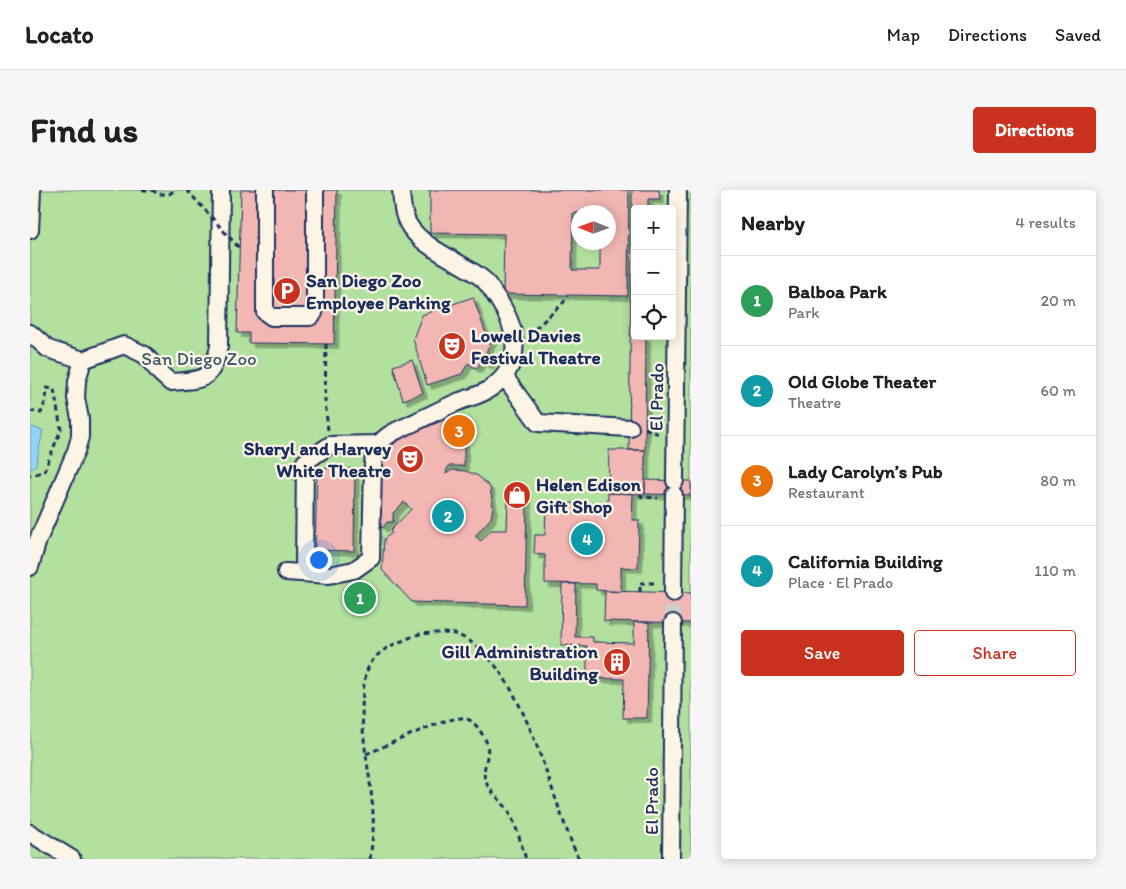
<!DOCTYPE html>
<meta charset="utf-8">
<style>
:root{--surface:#fff;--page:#f6f6f6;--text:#202124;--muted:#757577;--line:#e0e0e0;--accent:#c8321e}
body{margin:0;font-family:Itim,sans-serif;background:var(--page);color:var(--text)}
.controls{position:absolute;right:15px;top:15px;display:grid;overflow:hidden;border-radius:5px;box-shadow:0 2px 12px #0003}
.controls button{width:45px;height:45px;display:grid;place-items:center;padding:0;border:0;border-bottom:1px solid var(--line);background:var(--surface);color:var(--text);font:25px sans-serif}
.compass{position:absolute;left:541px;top:15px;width:45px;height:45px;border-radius:50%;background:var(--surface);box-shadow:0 2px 12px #0003;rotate:271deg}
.you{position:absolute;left:288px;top:369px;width:18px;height:18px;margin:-12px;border:4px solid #fff;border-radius:50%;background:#1a73e8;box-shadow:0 0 0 8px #1a73e833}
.badge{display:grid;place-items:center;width:32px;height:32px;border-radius:50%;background:var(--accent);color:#fff;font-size:16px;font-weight:700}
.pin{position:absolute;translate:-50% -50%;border:2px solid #fff;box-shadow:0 1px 5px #0006}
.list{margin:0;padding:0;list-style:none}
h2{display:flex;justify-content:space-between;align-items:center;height:65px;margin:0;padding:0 20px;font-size:21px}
h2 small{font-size:16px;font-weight:400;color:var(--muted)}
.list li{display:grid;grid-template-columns:32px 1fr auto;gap:15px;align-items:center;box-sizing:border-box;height:90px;padding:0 20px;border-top:1px solid var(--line)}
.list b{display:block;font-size:19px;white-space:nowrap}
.list p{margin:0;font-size:16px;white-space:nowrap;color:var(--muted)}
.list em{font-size:16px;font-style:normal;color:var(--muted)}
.actions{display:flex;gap:10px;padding:15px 20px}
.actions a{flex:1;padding:11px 0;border:1px solid var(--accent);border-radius:5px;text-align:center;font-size:18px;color:var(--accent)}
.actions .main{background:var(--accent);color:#fff}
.icon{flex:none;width:28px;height:28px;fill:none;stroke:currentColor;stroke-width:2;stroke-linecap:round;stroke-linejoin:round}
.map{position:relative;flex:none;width:661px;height:669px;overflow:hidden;border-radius:5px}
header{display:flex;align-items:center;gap:30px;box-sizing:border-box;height:70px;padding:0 25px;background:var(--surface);border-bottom:1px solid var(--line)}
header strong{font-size:24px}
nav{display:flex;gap:28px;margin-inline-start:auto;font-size:18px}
.intro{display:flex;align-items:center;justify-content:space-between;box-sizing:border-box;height:120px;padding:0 30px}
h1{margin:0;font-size:35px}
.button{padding:12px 22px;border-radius:5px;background:var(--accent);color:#fff;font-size:18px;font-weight:700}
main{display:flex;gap:30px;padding:0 30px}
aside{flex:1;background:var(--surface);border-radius:5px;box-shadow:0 2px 12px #0003}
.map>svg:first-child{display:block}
.green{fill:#b1e09f;stroke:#66887e;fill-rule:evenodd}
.water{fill:#94d5f5;stroke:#6493b9}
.building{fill:#f3b7b3;stroke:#1b2f5e;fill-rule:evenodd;filter:url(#shadow)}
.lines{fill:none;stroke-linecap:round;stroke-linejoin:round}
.minor-tunnel{stroke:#cfcdca;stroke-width:16;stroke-dasharray:16 8;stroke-linecap:butt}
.minor-casing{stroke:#1b2f5e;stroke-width:20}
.path{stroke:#1b2f5e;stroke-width:3;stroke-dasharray:5 4;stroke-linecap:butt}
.minor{stroke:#fcf5e5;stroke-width:16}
.path-bridge{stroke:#1b2f5e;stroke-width:3;stroke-dasharray:5 4;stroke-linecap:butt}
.labels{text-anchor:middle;stroke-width:4.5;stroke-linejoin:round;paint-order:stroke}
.poi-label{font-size:19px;font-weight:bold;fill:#1b2f5e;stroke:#fcf5e5;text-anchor:start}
.park-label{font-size:19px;fill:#405b6e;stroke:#fcf5e5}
.street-label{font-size:19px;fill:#1b2f5e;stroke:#fcf5e5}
</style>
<header>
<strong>Locato</strong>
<nav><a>Map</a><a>Directions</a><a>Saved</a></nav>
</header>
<div class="intro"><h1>Find us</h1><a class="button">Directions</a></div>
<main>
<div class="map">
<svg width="661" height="669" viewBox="0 0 661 669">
<defs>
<filter id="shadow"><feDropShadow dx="4.5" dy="4.5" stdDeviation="0" flood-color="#0004"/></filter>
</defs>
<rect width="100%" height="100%" fill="#fcf5e5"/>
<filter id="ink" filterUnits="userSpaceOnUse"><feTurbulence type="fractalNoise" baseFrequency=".02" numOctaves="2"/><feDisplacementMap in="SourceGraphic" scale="10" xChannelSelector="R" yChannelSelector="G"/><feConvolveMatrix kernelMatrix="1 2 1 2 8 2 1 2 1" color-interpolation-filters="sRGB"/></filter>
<g filter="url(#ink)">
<path class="green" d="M0,0H661V669H0ZM605,19H642V146H605ZM548,22H578V52H548Z"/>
<path class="water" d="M0,237L13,240L6,274L0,281Z"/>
<path class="building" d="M211,0H307L304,154L219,153V143H207Z
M400,0H599L598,106L473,104L474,44L400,43ZM578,22V52H570V80H542L543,23Z
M602,0H629L630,9H618V19H605V146H616L615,260H599Z
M443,107L455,141L464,147L456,162L464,167L459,175L451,171L447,179L438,173L432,184L397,195L383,149L392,125Z
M382,170L393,203L373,210L363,176Z
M434,229V276H418L416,284L422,280L436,281L448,286L460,297L463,317L461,328L445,346L451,351L461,340H477L478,308H497L495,415L382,412L352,380L354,349L362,343L360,341L381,319L374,312L363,323V332H357L353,338L349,334L351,274L354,264L361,256L372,247L414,230Z
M579,260H615V304L578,303Z
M287,278L325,279L324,361L285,360Z
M615,290L661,291V305L615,304Z
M578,303L603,304L602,330H609L608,378L591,377V402L566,400V394L515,393V365L504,364L505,345H515L516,319H528V313L578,314Z
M532,394H546L545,447H563V452L604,453V432H619L617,528H593L594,489L557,488V456L531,455Z
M575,401L661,403V433L574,431Z"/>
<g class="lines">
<path class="minor-tunnel" d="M643,433V403"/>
<g class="minor-casing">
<path id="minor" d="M235,0V122L242,127H280L284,123L285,114V0
M0,40L2,0
M0,143L18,159L53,170L47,191L46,208L50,229V247L46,261L8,350L0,377
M53,170L94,155L115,165L131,184L140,192C173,190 182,191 189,156L191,0
M474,186L508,233L600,238
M645,291L648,0
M256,382L299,385L324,380L341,368L343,274C344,266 345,259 350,253C357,244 368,240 379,235C396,227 413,218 430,211C441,207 452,205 461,198C494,175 488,140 469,111C464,104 459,95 453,89C433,73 400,61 384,42C373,30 372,16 371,0
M274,383L275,272L300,255L349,254
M643,403L644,305
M0,643L42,669
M641,669L643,433"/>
</g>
<path class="path" d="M112,0H117
M122,0L128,4H139L146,0
M497,141L505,139L534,112L537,105
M296,154L295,210L298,241
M0,221L11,223L16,210L17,198L24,199L31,239L14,282L0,285
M615,238L631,245
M610,304L612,307L628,308
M610,402V393H627V392
M336,564C355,557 417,526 433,528C444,529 451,542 456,551C462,565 450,578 456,592C461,604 473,611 479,622C487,637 491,654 496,669
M340,669C342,654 344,639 343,624C341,579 326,534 335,489C338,468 354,458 372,451C378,449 384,445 390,444C398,443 421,442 428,445C495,473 519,608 549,669"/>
<use href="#minor" class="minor"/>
<path class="path-bridge" d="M157,0L210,59"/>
</g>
</g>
<defs>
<g id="parking-disc" transform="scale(1.4375)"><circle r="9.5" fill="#c8321e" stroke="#fcf5e5"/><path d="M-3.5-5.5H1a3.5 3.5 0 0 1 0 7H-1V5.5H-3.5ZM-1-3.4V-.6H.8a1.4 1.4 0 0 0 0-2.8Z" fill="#fff"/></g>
<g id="theatre-disc" transform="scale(1.4375)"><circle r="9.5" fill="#c8321e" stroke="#fcf5e5"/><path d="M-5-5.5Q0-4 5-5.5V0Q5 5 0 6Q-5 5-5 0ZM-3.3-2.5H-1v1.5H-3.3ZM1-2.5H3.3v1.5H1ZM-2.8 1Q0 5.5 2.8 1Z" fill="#fff"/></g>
<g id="shop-disc" transform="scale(1.4375)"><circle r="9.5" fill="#c8321e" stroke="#fcf5e5"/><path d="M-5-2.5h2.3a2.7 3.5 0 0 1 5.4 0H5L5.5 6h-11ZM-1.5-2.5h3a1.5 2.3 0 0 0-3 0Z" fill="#fff"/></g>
<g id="building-disc" transform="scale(1.4375)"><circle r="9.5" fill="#c8321e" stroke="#fcf5e5"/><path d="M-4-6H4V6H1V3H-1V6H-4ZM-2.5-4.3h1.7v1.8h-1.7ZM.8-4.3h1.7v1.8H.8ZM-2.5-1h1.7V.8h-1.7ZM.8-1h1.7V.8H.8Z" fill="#fff"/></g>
</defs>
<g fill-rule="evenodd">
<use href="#parking-disc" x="257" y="101"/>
<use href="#theatre-disc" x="422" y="156"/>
<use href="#theatre-disc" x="380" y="269"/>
<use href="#shop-disc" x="487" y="305"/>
<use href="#building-disc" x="587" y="472"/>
</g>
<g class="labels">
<g class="poi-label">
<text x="276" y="97">San Diego Zoo<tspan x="276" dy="22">Employee Parking</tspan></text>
<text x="441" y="152">Lowell Davies<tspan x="441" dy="22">Festival Theatre</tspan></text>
<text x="361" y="265" text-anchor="end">Sheryl and Harvey<tspan x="361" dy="22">White Theatre</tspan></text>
<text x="506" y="301">Helen Edison<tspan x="506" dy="22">Gift Shop</tspan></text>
<text x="568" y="468" text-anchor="end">Gill Administration<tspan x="568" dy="22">Building</tspan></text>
</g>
<g class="park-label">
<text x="169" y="175">San Diego Zoo</text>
</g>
<g class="street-label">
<text transform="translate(626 207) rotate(-89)" y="7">El Prado</text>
<text transform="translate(621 611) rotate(-90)" y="7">El Prado</text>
</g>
</g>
</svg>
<div class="controls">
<button>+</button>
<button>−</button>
<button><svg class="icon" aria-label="locate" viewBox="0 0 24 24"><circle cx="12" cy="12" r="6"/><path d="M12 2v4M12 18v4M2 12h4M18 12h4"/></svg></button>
</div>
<svg class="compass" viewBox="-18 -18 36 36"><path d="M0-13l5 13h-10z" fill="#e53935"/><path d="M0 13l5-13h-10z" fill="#757577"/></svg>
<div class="you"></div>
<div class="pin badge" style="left:330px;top:408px;background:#2e9e5b">1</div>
<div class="pin badge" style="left:418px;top:326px;background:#0f9aa8">2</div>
<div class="pin badge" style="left:429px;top:241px;background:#e8710a">3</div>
<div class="pin badge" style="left:557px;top:349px;background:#0f9aa8">4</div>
</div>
<aside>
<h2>Nearby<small>4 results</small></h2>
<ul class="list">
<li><span class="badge" style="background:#2e9e5b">1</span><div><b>Balboa Park</b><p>Park</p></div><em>20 m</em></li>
<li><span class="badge" style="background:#0f9aa8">2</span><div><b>Old Globe Theater</b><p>Theatre</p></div><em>60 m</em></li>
<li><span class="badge" style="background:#e8710a">3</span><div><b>Lady Carolyn’s Pub</b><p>Restaurant</p></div><em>80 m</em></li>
<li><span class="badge" style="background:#0f9aa8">4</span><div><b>California Building</b><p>Place · El Prado</p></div><em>110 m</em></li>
</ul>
<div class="actions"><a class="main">Save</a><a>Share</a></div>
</aside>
</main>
